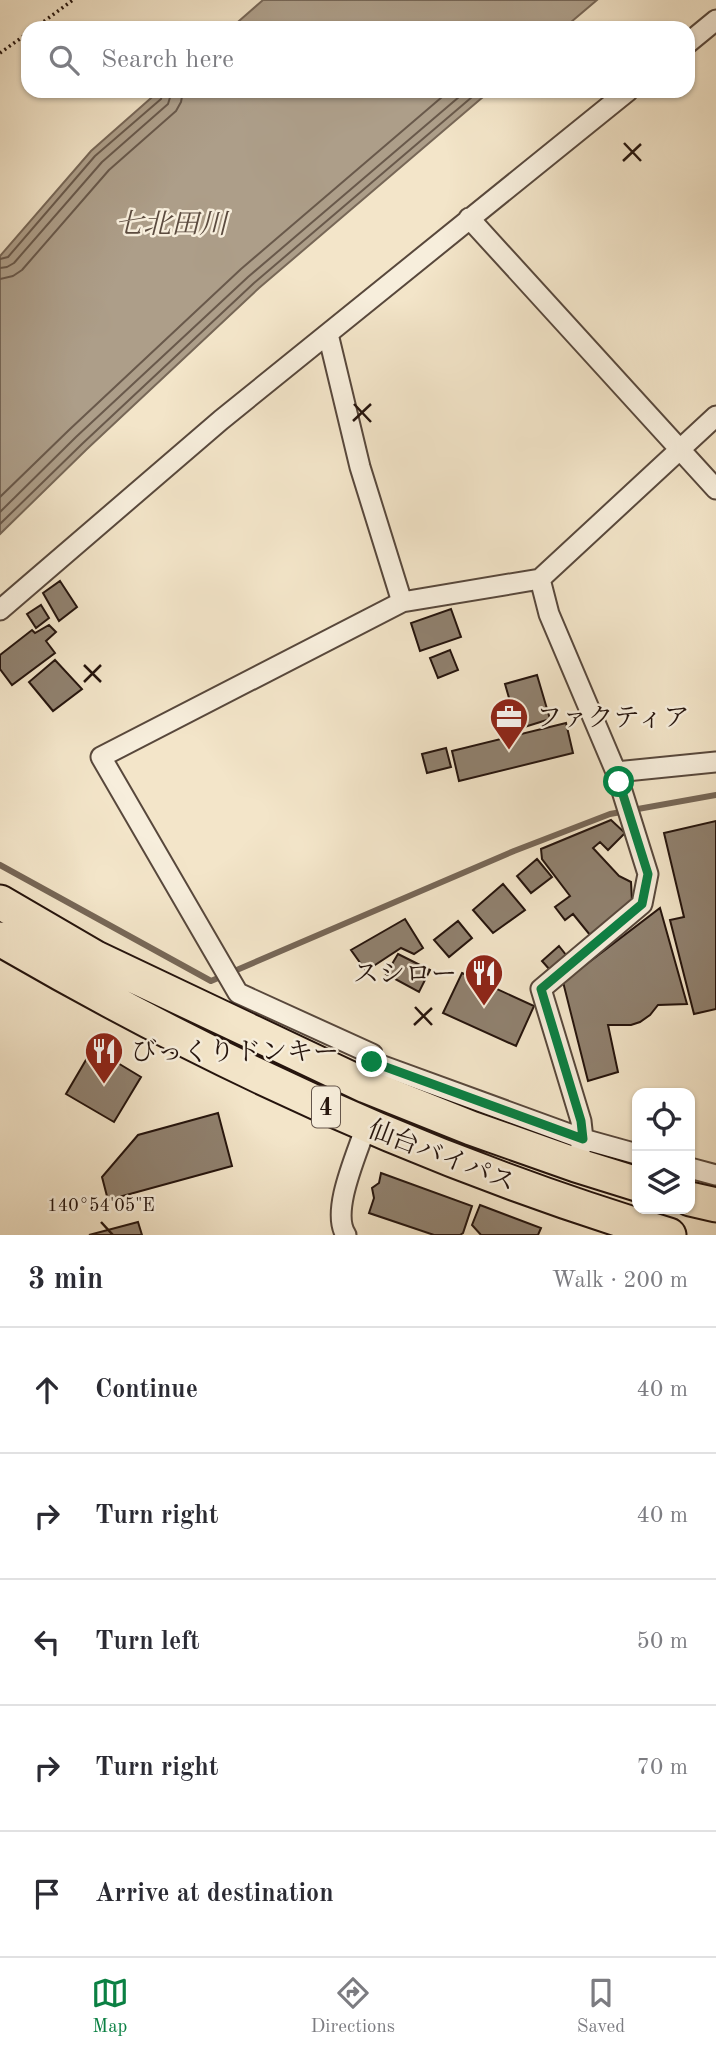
<!DOCTYPE html>
<meta charset="utf-8">
<style>
:root{--surface:#fff;--page:#f7f7f7;--text:#2b2b33;--muted:#7c7c81;--line:#e1e1e2;--accent:#0b8043}
body{margin:0;font-family:"Old Standard TT","Noto Serif JP",serif;background:var(--page);color:var(--text)}
.controls{position:absolute;right:21px;bottom:21px;display:grid;overflow:hidden;border-radius:14px;box-shadow:0 2px 5px #0004}
.controls button{width:63px;height:63px;display:grid;place-items:center;padding:0;border:0;border-bottom:2px solid var(--line);background:var(--surface);color:var(--text);font:35px sans-serif}
.stop{position:absolute;width:21px;height:21px;margin:-16px;border:5px solid #0b8043;border-radius:50%;background:#fff}
.stop.end{background:#0b8043;border-color:#fff;box-shadow:0 2px 7px #0008}
.list{margin:0;padding:0;list-style:none}
h2{display:flex;justify-content:space-between;align-items:center;height:91px;margin:0;padding:0 28px;font-size:30px}
h2 small{font-size:23px;font-weight:400;color:var(--muted)}
.list li{display:grid;grid-template-columns:46px 1fr auto;gap:21px;align-items:center;box-sizing:border-box;height:126px;padding:0 28px;border-top:2px solid var(--line)}
.list b{display:block;font-size:26px;white-space:nowrap}
.list em{font-size:23px;font-style:normal;color:var(--muted)}
.icon{flex:none;width:38px;height:38px;fill:none;stroke:currentColor;stroke-width:2;stroke-linecap:round;stroke-linejoin:round}
.map{position:relative;flex:none;width:716px;height:1235px;overflow:hidden}
.search{position:absolute;background:var(--surface);box-shadow:0 2px 5px #0004;left:21px;right:21px;top:21px;height:77px;display:flex;align-items:center;gap:18px;box-sizing:border-box;padding:0 24px;border-radius:21px;color:var(--muted);font-size:26px}
.sheet{height:721px;background:var(--surface)}
nav{display:flex;justify-content:space-around;align-items:center;box-sizing:border-box;height:98px;border-top:2px solid var(--line);background:var(--surface);font-size:19px;color:var(--muted)}
nav a{display:grid;justify-items:center;gap:4px}
nav .on{color:var(--accent)}
.map>svg:first-child{display:block}
.water{fill:#ad9e89;stroke:#776757;stroke-width:2}
.lines{fill:none;stroke-linecap:round;stroke-linejoin:round}
.shore{stroke:#69594b;stroke-width:2}
.stream{stroke:#776757;stroke-width:6}
.building{fill:#90816f;stroke:#25140d;stroke-width:2}
.minor-casing{stroke:#58483c;stroke-width:23}
.trunk-casing{stroke:#25140d;stroke-width:37}
.path{stroke:#25140d;stroke-width:3.5;stroke-dasharray:2 3.5;stroke-linecap:butt}
.minor{stroke:#f7eedc;stroke-width:19}
.trunk{stroke:#f3e5c9;stroke-width:33}
.route{stroke:#0b8043;stroke-width:9}
.ticks{fill:none;stroke:#25140d;stroke-width:2.5}
.labels{text-anchor:middle;stroke-width:5;stroke-linejoin:round;paint-order:stroke}
.shield{fill:#f7eedc;stroke:#64554b;stroke-width:2}
.shield-label{font-size:24px;font-weight:bold;fill:#25140d}
.poi-label{font-size:26px;fill:#25140d;stroke:#f7eedc;text-anchor:start}
.street-label{font-size:26px;fill:#25140d;stroke:#f7eedc}
.water-label{font-size:28px;font-style:italic;fill:#5b4b3f;stroke:#f7eedc}
.ticks-label{font-size:18px;text-anchor:middle;fill:#25140d;stroke:#f7eedc;stroke-width:5;stroke-linejoin:round;paint-order:stroke}
</style>
<div class="map">
<svg width="716" height="1235" viewBox="0 0 716 1235">
<rect width="100%" height="100%" fill="#f3e5c9"/>
<filter id="stains"><feTurbulence type="fractalNoise" baseFrequency=".00286" numOctaves="4"/><feColorMatrix values="0 0 0 0 .2 0 0 0 0 .09 0 0 0 0 .02 0 0 0 .5 -.17"/></filter>
<radialGradient id="worn" r=".72"><stop offset=".6" stop-color="#630" stop-opacity="0"/><stop offset="1" stop-color="#630" stop-opacity=".3"/></radialGradient>
<path class="water" d="M263,0H597L564,28H231Z
M159,91H490L259,288L87,449L0,534V256L91,151Z"/>
<g class="lines">
<path class="shore" d="M0,259L8,257L95,156L161,99L163,91
M0,268L7,267L14,263L102,162L168,104L172,91
M0,279L13,276L22,270L109,170L176,111L181,102L183,91
M0,497L69,430L241,269L449,91
M0,512L76,437L248,277L466,91
M0,524L82,444L254,283L479,91"/>
<path class="stream" d="M0,865L211,981L514,851L610,814L716,795"/>
</g>
<path class="building" d="M60,581L77,607L59,621L43,593Z
M41,605L49,618L36,628L27,614Z
M451,609L461,637L420,651L411,623Z
M49,625L56,632L46,641L55,653L12,685L0,669V655L32,630L35,633Z
M450,650L458,670L438,678L430,658Z
M55,660L82,689L53,711L29,682Z
M537,675L550,719L518,729L505,684Z
M566,723L573,753L459,781L452,751Z
M446,748L451,767L427,773L422,754Z
M611,820L625,833L608,850L600,842L593,848L619,876L631,882L632,901L590,935L573,914L565,920L555,907L570,896L542,859L541,849Z
M716,821V1009L694,1014L670,920L684,917L664,833Z
M537,859L552,877L531,893L517,876Z
M503,884L525,910L493,933L473,910Z
M660,908L687,1004L658,1005L650,1015L640,1022L631,1025H608L618,1072L588,1081L563,982Z
M405,919L423,948L414,954L401,948L366,971L351,950Z
M458,921L472,938L449,957L434,940Z
M559,946L566,955L550,970L542,961Z
M398,954L430,970L419,992L386,974Z
M462,973L534,1006L516,1046L443,1013Z
M93,1048L141,1077L114,1122L66,1094Z
M218,1113L232,1166L108,1200L102,1177L138,1135Z
M381,1173L472,1206L463,1233L460,1235H434L369,1213L374,1198L372,1188L379,1183Z
M480,1205L541,1228L538,1235H481L472,1225Z
M138,1222L142,1235H89Z"/>
<g class="lines">
<g class="minor-casing">
<path id="minor" d="M688,43L716,20
M469,218L716,489
M328,334L360,467L402,602
M0,610L221,420L628,91
M616,772L716,762
M372,1062L583,1139L637,1154
M366,1086L371,1069L372,1054L238,993L101,757L402,602L540,579
M576,1165L583,1139L581,1121L541,989L642,904L648,874L616,772L549,614L540,579L716,416
M690,1168L716,1175
M346,1235C330,1211 358,1152 366,1126"/>
</g>
<g class="trunk-casing">
<path id="trunk" d="M0,902L96,958L366,1086L471,1128L576,1165L637,1184
M0,939C211,1062 435,1165 669,1235
M690,1199L716,1205"/>
</g>
<path class="path" d="M35,28L73,0
M0,53L28,33"/>
<use href="#minor" class="minor"/>
<use href="#trunk" class="trunk"/>
</g>
<g class="lines">
<path class="route" d="M372,1062L583,1139L581,1121L541,989L642,904L648,874L619,782"/>
</g>
<path class="ticks" d="M624,143L641,161M623,161L641,144M354,404L371,422M353,421L371,404M84,665L101,682M84,682L101,665M415,1007L432,1025M414,1025L432,1008M101,1222L113,1235"/>
<defs>
<g id="office-pin" transform="scale(2.0125)"><path d="M0 17L-7.5 6A9.5 9.5 0 1 1 7.5 6Z" fill="#8f2418" stroke="#f7eedc"/><path d="M-6-3h4V-5.5h4V-3h4V5H-6ZM-1-4.5V-3h2v-1.5ZM-6 0V1H6V0Z" fill="#fff"/></g>
<g id="restaurant-pin" transform="scale(2.0125)"><path d="M0 17L-7.5 6A9.5 9.5 0 1 1 7.5 6Z" fill="#8f2418" stroke="#f7eedc"/><path d="M-5-6h1v4h1v-4h1v4h1v-4h1v5L-1.5 .5V6h-2V.5L-5-1ZM5-6V6H3V1.5H1.5Q1.5-4 5-6Z" fill="#fff"/></g>
</defs>
<g fill-rule="evenodd">
<use href="#office-pin" x="509" y="717"/>
<use href="#restaurant-pin" x="484" y="973"/>
<use href="#restaurant-pin" x="104" y="1051"/>
</g>
<g class="labels">
<rect class="shield" x="312" y="1086.5" width="28" height="41" rx="5"/>
<g class="shield-label">
<text x="326" y="1115">4</text>
</g>
<g class="poi-label">
<text x="536" y="726">ファクティア</text>
<text x="457" y="982" text-anchor="end">スシロー</text>
<text x="131" y="1060">びっくりドンキー</text>
</g>
<g class="street-label">
<text transform="translate(442 1155) rotate(21)" y="9">仙台バイパス</text>
</g>
<g class="water-label">
<text x="171" y="233">七北田川</text>
</g>
</g>
<g class="ticks-label">
<text x="101" y="1211">140°54'05"E</text>
</g>
<rect width="100%" height="100%" filter="url(#stains)"/>
<rect width="100%" height="100%" fill="url(#worn)"/>
</svg>
<div class="controls">
<button><svg class="icon" aria-label="locate" viewBox="0 0 24 24"><circle cx="12" cy="12" r="6"/><path d="M12 2v4M12 18v4M2 12h4M18 12h4"/></svg></button>
<button><svg class="icon" aria-label="layers" viewBox="0 0 24 24"><path d="M12 4l9 5-9 5-9-5zM3 14l9 5 9-5"/></svg></button>
</div>
<div class="stop" style="left:619px;top:782px"></div>
<div class="stop end" style="left:372px;top:1062px"></div>
<div class="search"><svg class="icon" aria-label="search" viewBox="0 0 24 24"><circle cx="10" cy="10" r="6"/><path d="M15 15l6 6"/></svg>Search here</div>
</div>
<section class="sheet">
<h2>3 min<small>Walk · 200 m</small></h2>
<ul class="list">
<li><svg class="icon" aria-label="ahead" viewBox="0 0 24 24"><path d="M12 20V5M6 11l6-6 6 6"/></svg><div><b>Continue</b></div><em>40 m</em></li>
<li><svg class="icon" aria-label="right" viewBox="0 0 24 24"><path d="M7 20v-9h11M14 6l5 5-5 5"/></svg><div><b>Turn right</b></div><em>40 m</em></li>
<li><svg class="icon" aria-label="left" viewBox="0 0 24 24"><path d="M17 20v-9H6M10 6l-5 5 5 5"/></svg><div><b>Turn left</b></div><em>50 m</em></li>
<li><svg class="icon" aria-label="right" viewBox="0 0 24 24"><path d="M7 20v-9h11M14 6l5 5-5 5"/></svg><div><b>Turn right</b></div><em>70 m</em></li>
<li><svg class="icon" aria-label="arrive" viewBox="0 0 24 24"><path d="M6 21V4h12l-3 4 3 4H6"/></svg><div><b>Arrive at destination</b></div></li>
</ul>
</section>
<nav>
<a class="on"><svg class="icon" aria-label="map" viewBox="0 0 24 24"><path d="M3 6l6-2 6 2 6-2v14l-6 2-6-2-6 2zM9 4v14M15 6v14"/></svg>Map</a>
<a><svg class="icon" aria-label="directions" viewBox="0 0 24 24"><path d="M12 3l9 9-9 9-9-9zM9 14v-3h6M13 9l2 2-2 2"/></svg>Directions</a>
<a><svg class="icon" aria-label="saved" viewBox="0 0 24 24"><path d="M7 4h10v16l-5-4-5 4z"/></svg>Saved</a>
</nav>
